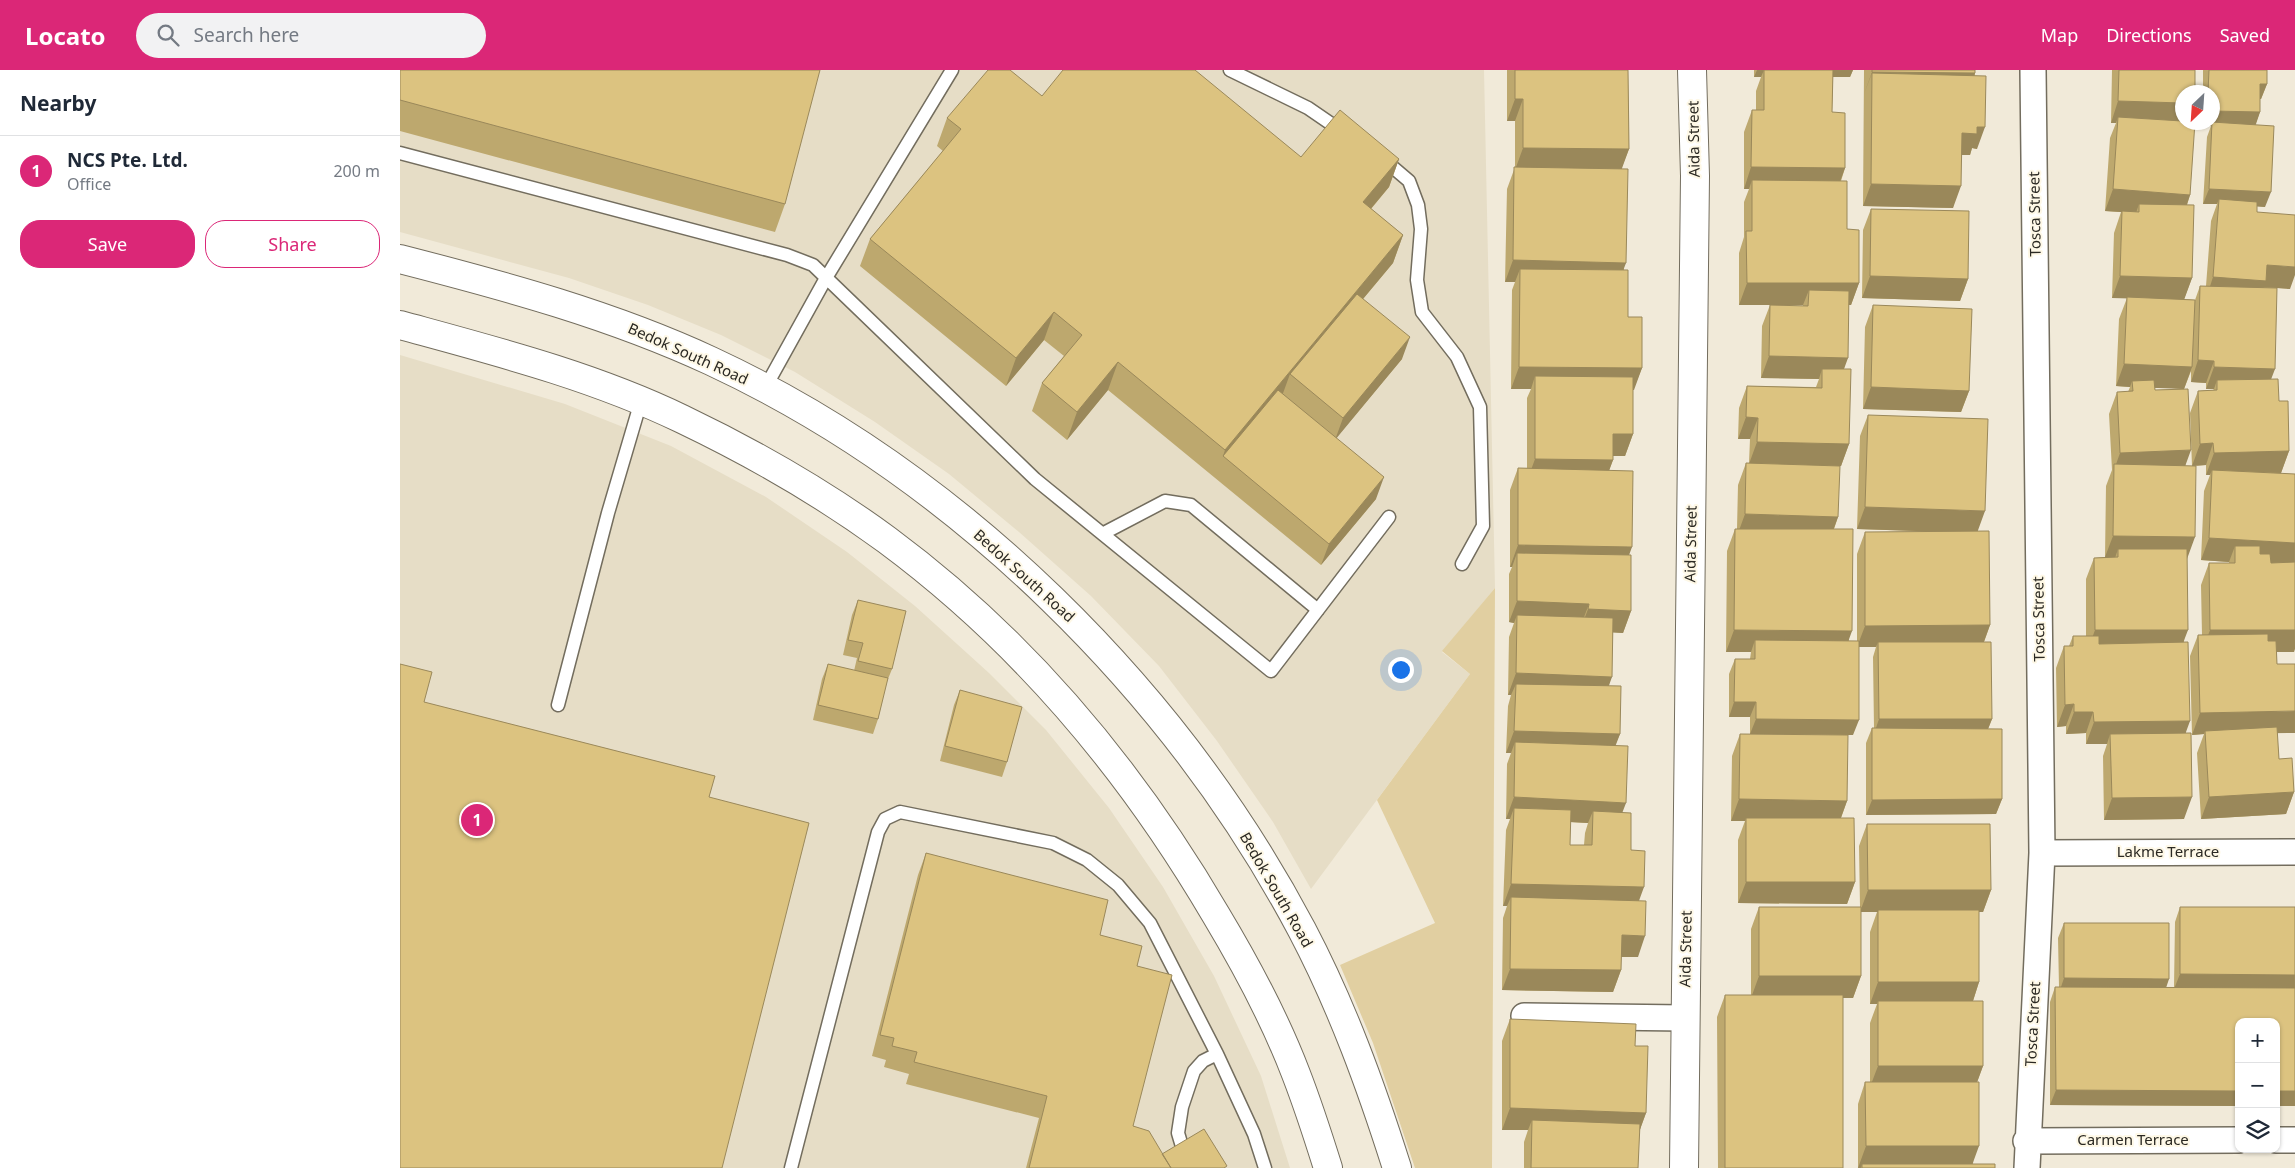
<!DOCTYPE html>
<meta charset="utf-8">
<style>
:root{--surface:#fff;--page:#f2f2f3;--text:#1f2937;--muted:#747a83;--line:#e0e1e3;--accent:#db2777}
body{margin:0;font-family:"Noto Sans",sans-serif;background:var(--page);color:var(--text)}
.controls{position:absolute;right:15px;bottom:15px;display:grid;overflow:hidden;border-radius:10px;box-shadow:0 1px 4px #0004}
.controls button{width:45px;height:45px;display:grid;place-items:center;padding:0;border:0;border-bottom:1px solid var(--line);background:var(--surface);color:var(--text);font:25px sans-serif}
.compass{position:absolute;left:1775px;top:15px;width:45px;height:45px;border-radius:50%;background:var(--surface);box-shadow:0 1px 4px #0004;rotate:205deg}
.you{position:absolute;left:1000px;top:599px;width:18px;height:18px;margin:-12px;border:4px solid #fff;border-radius:50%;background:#1a73e8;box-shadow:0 0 0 8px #1a73e833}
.badge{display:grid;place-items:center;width:32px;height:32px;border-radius:50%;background:var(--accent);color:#fff;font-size:16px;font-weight:700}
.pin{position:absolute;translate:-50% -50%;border:2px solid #fff;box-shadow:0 1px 5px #0006}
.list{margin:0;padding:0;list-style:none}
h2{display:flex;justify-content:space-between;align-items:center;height:65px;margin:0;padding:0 20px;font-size:21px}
h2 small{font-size:16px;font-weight:400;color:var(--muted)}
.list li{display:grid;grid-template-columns:32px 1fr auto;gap:15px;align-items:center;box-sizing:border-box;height:70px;padding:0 20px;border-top:1px solid var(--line)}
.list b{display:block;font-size:19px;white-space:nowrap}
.list p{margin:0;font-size:16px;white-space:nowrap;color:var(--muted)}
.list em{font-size:16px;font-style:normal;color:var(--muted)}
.actions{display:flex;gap:10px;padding:15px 20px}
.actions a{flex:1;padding:11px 0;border:1px solid var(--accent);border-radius:20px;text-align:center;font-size:18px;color:var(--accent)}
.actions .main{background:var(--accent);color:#fff}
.icon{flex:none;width:28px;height:28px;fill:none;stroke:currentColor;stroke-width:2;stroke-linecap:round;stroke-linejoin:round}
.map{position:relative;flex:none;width:1895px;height:1098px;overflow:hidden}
header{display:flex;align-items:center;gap:30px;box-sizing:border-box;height:70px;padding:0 25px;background:var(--accent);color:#fff}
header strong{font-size:24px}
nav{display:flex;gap:28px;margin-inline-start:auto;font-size:18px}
.search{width:350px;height:45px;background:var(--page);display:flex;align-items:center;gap:12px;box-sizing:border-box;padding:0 18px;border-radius:28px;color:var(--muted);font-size:19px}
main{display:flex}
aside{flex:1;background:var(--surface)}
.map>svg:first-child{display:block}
.built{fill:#e6ddc6}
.green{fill:#e1cfa1}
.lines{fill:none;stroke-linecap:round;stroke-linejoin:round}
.lane-casing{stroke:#736d5e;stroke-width:15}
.street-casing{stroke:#736d5e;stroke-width:28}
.secondary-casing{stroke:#736d5e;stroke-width:30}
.lane{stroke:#fff;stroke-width:12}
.street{stroke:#fff;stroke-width:25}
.secondary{stroke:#fff;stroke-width:28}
.wall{fill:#bda86e;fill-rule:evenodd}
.shaded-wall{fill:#9a885a}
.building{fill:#dcc380;stroke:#9a885a}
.labels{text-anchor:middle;stroke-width:4;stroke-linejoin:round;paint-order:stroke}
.street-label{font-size:15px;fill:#2b2923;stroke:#fef8e6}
</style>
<header>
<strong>Locato</strong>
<div class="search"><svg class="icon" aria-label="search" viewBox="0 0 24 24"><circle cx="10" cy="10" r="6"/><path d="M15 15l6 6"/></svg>Search here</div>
<nav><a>Map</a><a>Directions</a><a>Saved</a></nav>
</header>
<main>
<aside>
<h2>Nearby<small></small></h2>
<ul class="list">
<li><span class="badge">1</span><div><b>NCS Pte. Ltd.</b><p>Office</p></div><em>200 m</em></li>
</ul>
<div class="actions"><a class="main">Save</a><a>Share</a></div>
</aside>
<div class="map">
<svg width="1895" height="1098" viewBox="0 0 1895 1098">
<rect width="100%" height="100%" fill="#f1ead9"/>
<path class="built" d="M0,0H1084L1095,518L1042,582L1070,604L911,819L873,752L817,671L759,596L691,526L619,462L549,404L475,352L395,302L321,265L248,235L169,208L0,162Z
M0,285L165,334L271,376L366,427L447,482L515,536L589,603L646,660L709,738L763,817L814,906L861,1006L890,1098H0Z"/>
<path class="green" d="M1095,518L1092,1098H1015L973,973L940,895L1035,853L977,730L1070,604L1042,581Z"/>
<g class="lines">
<g class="lane-casing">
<path id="lane" d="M830,0L908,38L943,62
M0,83L387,185L413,195L635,409L871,601L989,447
M982,88L1009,111L1018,135L1021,159L1017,210L1022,242L1057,287L1080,337L1083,456L1062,494
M365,318L426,208L552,0
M704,463L765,431L791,435L918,540
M158,635L208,443L241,331
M784,1083L778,1063L782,1037L794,1001L803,991L817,984
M391,1098L478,762L485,749L500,742L653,773L687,790L718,815L750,853L817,984L854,1064L865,1098"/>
</g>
<g class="street-casing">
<path id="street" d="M1642,783L1895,782
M1124,946L1285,948
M1876,1070H1895
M1626,1071L1839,1070
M1627,1098L1642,783L1633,0"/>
</g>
<g class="secondary-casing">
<path id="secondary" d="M0,189C105,216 212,245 311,291C558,406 775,620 902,860C942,936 971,1016 997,1098
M0,255C95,281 193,306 282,349C353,383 423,423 487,470C622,570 731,700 816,845C846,895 875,949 896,1004C908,1035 918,1066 928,1098
M1284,1098L1295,106L1292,0"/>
</g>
<use href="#lane" class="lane"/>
<use href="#street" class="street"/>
<use href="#secondary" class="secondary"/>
</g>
<path class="wall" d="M0,0L385,134L375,162L0,61Z
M1107,0H1228L1229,79L1221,99L1224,200L1228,247L1242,298L1233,320V364L1225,386H1213V390L1209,400L1229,485L1231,541L1223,563L1213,562L1209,616L1220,664L1215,675L1222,743L1231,780L1239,830L1238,887H1221V900L1213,922L1102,920L1103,848L1107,836H1103L1106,760L1110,749H1106L1107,694L1111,683H1106L1108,636L1111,625H1108L1109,567L1114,553L1109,552V504L1112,497H1110V420L1118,398H1127V328L1131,319H1111L1112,220L1115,212H1105L1107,119L1115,97V51H1107ZM1170,752L1188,753L1185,763L1184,775H1170Z
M1354,0H1453L1450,7H1433L1432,42L1445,98L1441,111L1447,159L1459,213L1451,235H1449L1444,299L1449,374L1441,396H1428L1438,447L1434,459L1449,571H1457V484L1465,462H1543L1457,459L1460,366L1468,345L1578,461L1590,555L1584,572L1592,649L1588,659L1602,729L1596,744L1466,745V673L1472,658H1474L1473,587L1476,577H1459L1453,665L1350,664V647H1329V604L1335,589H1350L1351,582H1326L1327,481L1335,459H1337L1338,415L1346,393H1349L1350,369H1338L1339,338L1347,316L1416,317L1419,309L1361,308L1362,256L1370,235H1339V183L1344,167V132L1349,119H1344V62L1352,40H1356V21L1361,7H1354ZM1377,235H1403V236Z
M1464,0H1575V5L1577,79L1572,78L1570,85H1562L1553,138L1463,136Z
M1712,0H1795L1782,22L1790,125L1787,135L1792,208L1784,229L1795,230L1800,216H1806L1811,151L1817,134H1803L1807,67L1811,56H1803V52H1812V22H1803V0H1867V14L1861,29H1860V42L1855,55L1865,137L1857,136V142L1890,219L1877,218L1871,309L1879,331L1889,381L1881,403L1894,582H1877V663L1879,689L1894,722L1886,744L1801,749L1797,683L1804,664L1792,665L1790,586L1798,565H1802L1801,515L1809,493H1829V492L1801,490L1804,421L1810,405H1806V395L1792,396L1790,343L1798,321L1813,320L1814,319H1806V313L1791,312V301L1784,319L1787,488L1784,572L1786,663L1784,749L1704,750L1703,686L1707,674H1686V663L1666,664V656L1657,657L1656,598L1664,576H1669L1673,566H1686V509L1694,488L1705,487L1706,416L1712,400L1709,344L1717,322H1728L1730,317L1716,316L1719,249L1727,228H1712L1714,163L1721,142L1705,141L1710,68L1716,53H1711ZM1755,318H1772L1783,319L1755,320Z
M642,26L901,87L999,89L989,117L971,139L1003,165L993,193L963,229L1002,289L936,368L976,429L921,495L708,320L667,370L632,341L642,313L664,286L644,270L606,316L460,196L470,169L543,81L537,76L547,48Z
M1471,139L1568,209L1560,231L1462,228L1463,160Z
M1473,235L1569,321L1561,342L1463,339L1465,257Z
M458,530L492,599L486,614L478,649L473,664L413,650L422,609L428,594L454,601L457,588L443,585L452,545Z
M560,620L607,692L602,707L540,691L554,635Z
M1340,664L1447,731L1441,748L1455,812L1447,834L1338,833V770L1345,751H1331L1332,686Z
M1467,754L1591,820L1583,842H1579V912L1573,931L1583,996L1577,1012L1573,1094L1595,1098H1458V1034L1465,1012H1470V953L1477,934H1470V862L1477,842H1461V906L1453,928H1443V1098H1318L1317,947L1325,925H1351V859L1359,837H1460L1459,776Z
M526,783L700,865L737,896L733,1056L762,1084L826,1098H626L639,1048L506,1014L509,1004L484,997L486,990L472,986L518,805Z
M1780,837H1895V1036H1876V952H1839V1036L1650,1035V932L1655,917H1659L1658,868L1664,853L1766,917H1774L1775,852Z
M1110,949L1235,976L1246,1043L1239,1062L1238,1098H1124V1072L1128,1060H1102V971Z"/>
<path class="shaded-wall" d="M1357,0H1364L1361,7H1354Z
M1364,0H1453L1450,7H1364Z
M1472,2L1575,3L1567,25L1472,3L1464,24Z
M1860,14H1867L1861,29L1855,28Z
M1115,29H1123L1115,51H1107Z
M1718,31L1782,33V52L1718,47L1716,53H1711Z
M1812,41L1860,42L1855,57L1812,52Z
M1804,52H1812L1811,56H1803Z
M1577,57H1585L1577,79L1572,78L1570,85H1554L1562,63Z
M1123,78L1229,79L1221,101L1115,100Z
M999,89L989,117L953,160L963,132Z
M1351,97L1445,98L1437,120L1352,110L1349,119H1344Z
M1471,114L1561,116L1553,138L1463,136Z
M1713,119L1790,125L1783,146L1739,142V134L1736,143L1705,141Z
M1809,119L1871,122L1865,137L1819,134V129L1817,134H1803Z
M1003,165L993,193L896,309L890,304L882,326L823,386L825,380Z
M1113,190L1226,193L1218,214L1120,199L1115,212H1105Z
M1867,195L1895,197V205L1890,219L1864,217L1859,232L1806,229L1813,207Z
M1470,206L1568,209L1560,231L1462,228Z
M1720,206L1792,208L1784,230L1712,228Z
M1347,213H1459L1451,235H1409V220L1403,235H1339Z
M654,242L644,270L606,316L616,288Z
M1010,267L1002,289L935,370L943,348Z
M1369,286L1448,288L1440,310L1422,299L1419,309L1361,308Z
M1798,290L1814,291L1806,313L1791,312Z
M718,292L708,320L667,370L677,342Z
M1724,294L1792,297L1784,319L1732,317V311L1730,317L1716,316Z
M1119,297L1242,298L1234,320L1135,319V306L1131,319H1111Z
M1814,297L1875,299L1867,320L1817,310L1814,319H1806Z
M1471,317L1569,321L1561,342L1463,339Z
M1346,347L1358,348L1350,369H1338Z
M1213,364H1233L1225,386H1206Z
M1357,372L1449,374L1441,396L1349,394Z
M1813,373L1806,395L1792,396L1800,374Z
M1791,380L1783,402L1714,400L1720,383Z
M1889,381L1881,403L1812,400L1810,405H1806L1814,383Z
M1135,389L1213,390L1205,412L1127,411Z
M984,407L976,429L921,495L929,474Z
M1465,437L1585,441L1577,463L1457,459Z
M1345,444L1438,447L1430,469L1337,466Z
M1713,466L1795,467L1787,489L1718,479L1715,488L1705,487Z
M1809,468L1895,473V495L1835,492V476L1829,492L1801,490Z
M1118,475L1232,477L1224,499L1117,483L1112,497H1110Z
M1117,531L1189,534L1181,555L1117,545L1114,553L1109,552Z
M1188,539L1231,541L1223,563L1180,561Z
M1590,555L1582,577L1478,572L1476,577H1457L1465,556Z
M1334,560L1452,561L1444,583L1355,570L1351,582H1326Z
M1695,560H1788L1780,581L1687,582Z
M1810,560H1895V579L1894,582H1802Z
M1116,603L1212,607L1204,629L1116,614L1111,625H1108Z
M1334,632H1356L1350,647H1329Z
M1674,634L1666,656L1657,657L1665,635Z
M1895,641V663L1806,664L1805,661L1804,664L1792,665L1800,643Z
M1674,642H1693L1686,663L1666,664Z
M1356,649L1459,650L1453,665L1350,664Z
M1479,649H1592L1586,664H1474Z
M1790,651L1782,673L1710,664L1707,674H1686L1694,652Z
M1114,661L1220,664L1212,685L1115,672L1111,683H1106Z
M1894,722L1886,744L1801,749L1809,727Z
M1114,727L1226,733L1218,754L1193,741L1188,753L1113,749L1114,738L1110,749H1106Z
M1792,727L1784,749L1704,750L1712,728Z
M1339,729L1447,731L1439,753L1346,748L1345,751H1331Z
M1602,729L1596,744L1466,745L1472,730Z
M1346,812H1455L1447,834L1338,833Z
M1111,814L1244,817L1236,839L1111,827L1107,836H1103Z
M1468,820H1591L1583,842H1460Z
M1222,865L1245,866L1238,887H1214Z
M1110,899L1221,900L1213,922L1102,920Z
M1780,904L1895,905V920L1774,919Z
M1359,906H1461L1453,928H1351Z
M1664,908L1769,909L1764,924L1659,923Z
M1478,912H1579L1572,934L1478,931L1477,934H1470Z
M1478,996H1583L1575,1018L1470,1017Z
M1656,1020L1839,1021V1036L1650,1035Z
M1876,1021H1895V1036H1876Z
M1110,1038L1246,1043L1238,1065L1132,1050L1128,1060H1102Z
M1466,1076H1579L1571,1098L1462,1094L1461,1098H1458Z"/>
<path class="building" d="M0,0H420L385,134L0,30Z
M588,0H610L642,26L663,0H795L901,87L940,40L999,89L963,132L1003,165L825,380L718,292L677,342L642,313L682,265L654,242L616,288L470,169L561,59L547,48Z
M1115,0H1228L1229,79L1123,78V29H1115Z
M1364,0H1433L1432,42L1445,43V98L1351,97L1352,40H1364Z
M1472,0H1575V3L1472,2Z
M1719,0H1795V22H1782V33L1718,31Z
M1809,0H1867V14H1860V42L1812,41V22H1808Z
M1472,3L1586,6L1585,57H1577V64L1562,63L1561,116L1471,114Z
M1718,47L1782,51V52H1795L1790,125L1713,119Z
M1812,52L1874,56L1871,122L1809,119Z
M1114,97L1228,99L1226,193L1113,190Z
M1352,110L1447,111V159L1459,160V213H1347L1346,161H1352Z
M1819,129L1857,132V142L1895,145V197L1867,195L1866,211L1813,207Z
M1739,134L1794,135L1792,208L1720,206L1722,141L1739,142Z
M1471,139L1569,141L1568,209L1470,206Z
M1120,199L1228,200V247H1242V298L1119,297Z
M1800,216L1877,218L1875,299L1814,297V291L1798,290Z
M1409,220L1449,221L1448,288L1369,286L1370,235L1408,236Z
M957,224L1010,267L943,348L890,304Z
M1727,227L1795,230L1792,297L1724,294Z
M1473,235L1572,239L1569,321L1471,317Z
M1422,299H1451L1449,374L1357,372L1358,348L1346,347L1347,316L1422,318Z
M1135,306L1233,307V364H1213V390L1135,389Z
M1878,309L1879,331H1888L1889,381L1814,383L1813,373L1800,374L1798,321L1817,320V310Z
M1754,310L1755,320L1788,319L1791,380L1720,383L1717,322L1733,321L1732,311Z
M878,320L984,407L929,474L823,386Z
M1468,345L1588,349L1585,441L1465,437Z
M1346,393L1440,396L1438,447L1345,444Z
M1714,394L1796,396L1795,467L1713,466Z
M1118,398L1233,401L1232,477L1118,475Z
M1812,400L1895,404V473L1809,468Z
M1335,459H1453L1452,561L1334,560Z
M1589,461L1590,555L1465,556V462Z
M1835,476H1860V484H1870L1871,493L1895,492V560H1810L1809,493H1835Z
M1718,479H1787L1788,560H1695L1694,488L1718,487Z
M1117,483L1231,485V541L1188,539L1189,534L1117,531Z
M458,530L506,541L492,599L458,591L463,573L448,570Z
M1117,545L1213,548L1212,607L1116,603Z
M1868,564V571H1876L1877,594H1895V641L1800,643L1798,565Z
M1673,566H1699V574L1788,572L1790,651L1694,652L1693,642H1674V634L1665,635L1664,576H1673Z
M1355,570L1459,571V650L1356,649V632H1334L1335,589H1355Z
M1478,572H1591L1592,649H1479Z
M0,594L32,602L24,632L315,706L309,727L409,753L322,1098H0Z
M428,594L488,608L478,649L418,635Z
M1116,614L1221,616L1220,664L1114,661Z
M560,620L622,637L607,692L545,676Z
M1877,657L1879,689L1892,688L1894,722L1809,727L1805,661Z
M1472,658L1602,659V729L1472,730Z
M1791,663L1792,727L1712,728L1710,664Z
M1340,664L1448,665L1447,731L1339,729Z
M1115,672L1228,676L1226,733L1114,727Z
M1114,738L1171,740L1170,775H1192L1193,741L1231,743V780L1245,781L1244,817L1111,814Z
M1346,748H1454L1455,812H1346Z
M1467,754H1590L1591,820H1468Z
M526,783L708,830L700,865L742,876L737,896L772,905L733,1056L749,1061L771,1098H629L647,1026L514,992L517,982L492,976L494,968L480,965Z
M1111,827L1246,831L1245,866L1222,865L1221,900L1110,899Z
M1359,837H1461V906H1359Z
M1780,837H1895V905L1780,904Z
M1478,840H1579V912H1478Z
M1664,853H1769V909L1664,908Z
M1655,917L1895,918V1021H1876V952H1839V1021L1656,1020Z
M1325,925H1443V1098H1325Z
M1478,931H1583V996H1478Z
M1110,949L1236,954L1235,976H1248L1246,1043L1110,1038Z
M1465,1012H1579V1076H1466Z
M1132,1050L1240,1054L1238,1098H1131Z
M804,1059L827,1096L824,1098H771L762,1084Z
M1462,1094H1595V1098H1462Z"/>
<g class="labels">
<g class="street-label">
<text transform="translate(1294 69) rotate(-91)" y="5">Aida Street</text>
<text transform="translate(1635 144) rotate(-91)" y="5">Tosca Street</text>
<text transform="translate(288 284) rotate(24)" y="5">Bedok South Road</text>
<text transform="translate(1291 474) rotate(-89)" y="5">Aida Street</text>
<text transform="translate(624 506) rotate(42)" y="5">Bedok South Road</text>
<text transform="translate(1639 549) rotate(-91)" y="5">Tosca Street</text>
<text x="1768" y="787">Lakme Terrace</text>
<text transform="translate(876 820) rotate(60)" y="5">Bedok South Road</text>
<text transform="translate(1286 879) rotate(-89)" y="5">Aida Street</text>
<text transform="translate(1633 954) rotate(-87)" y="5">Tosca Street</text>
<text x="1733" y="1075">Carmen Terrace</text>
</g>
</g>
</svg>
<div class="controls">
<button>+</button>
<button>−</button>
<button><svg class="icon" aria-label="layers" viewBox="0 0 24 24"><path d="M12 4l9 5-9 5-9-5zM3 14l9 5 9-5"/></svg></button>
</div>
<svg class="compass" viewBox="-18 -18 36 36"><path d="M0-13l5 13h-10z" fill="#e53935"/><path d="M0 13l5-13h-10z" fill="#747a83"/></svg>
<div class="you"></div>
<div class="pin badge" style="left:77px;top:750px">1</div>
</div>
</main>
